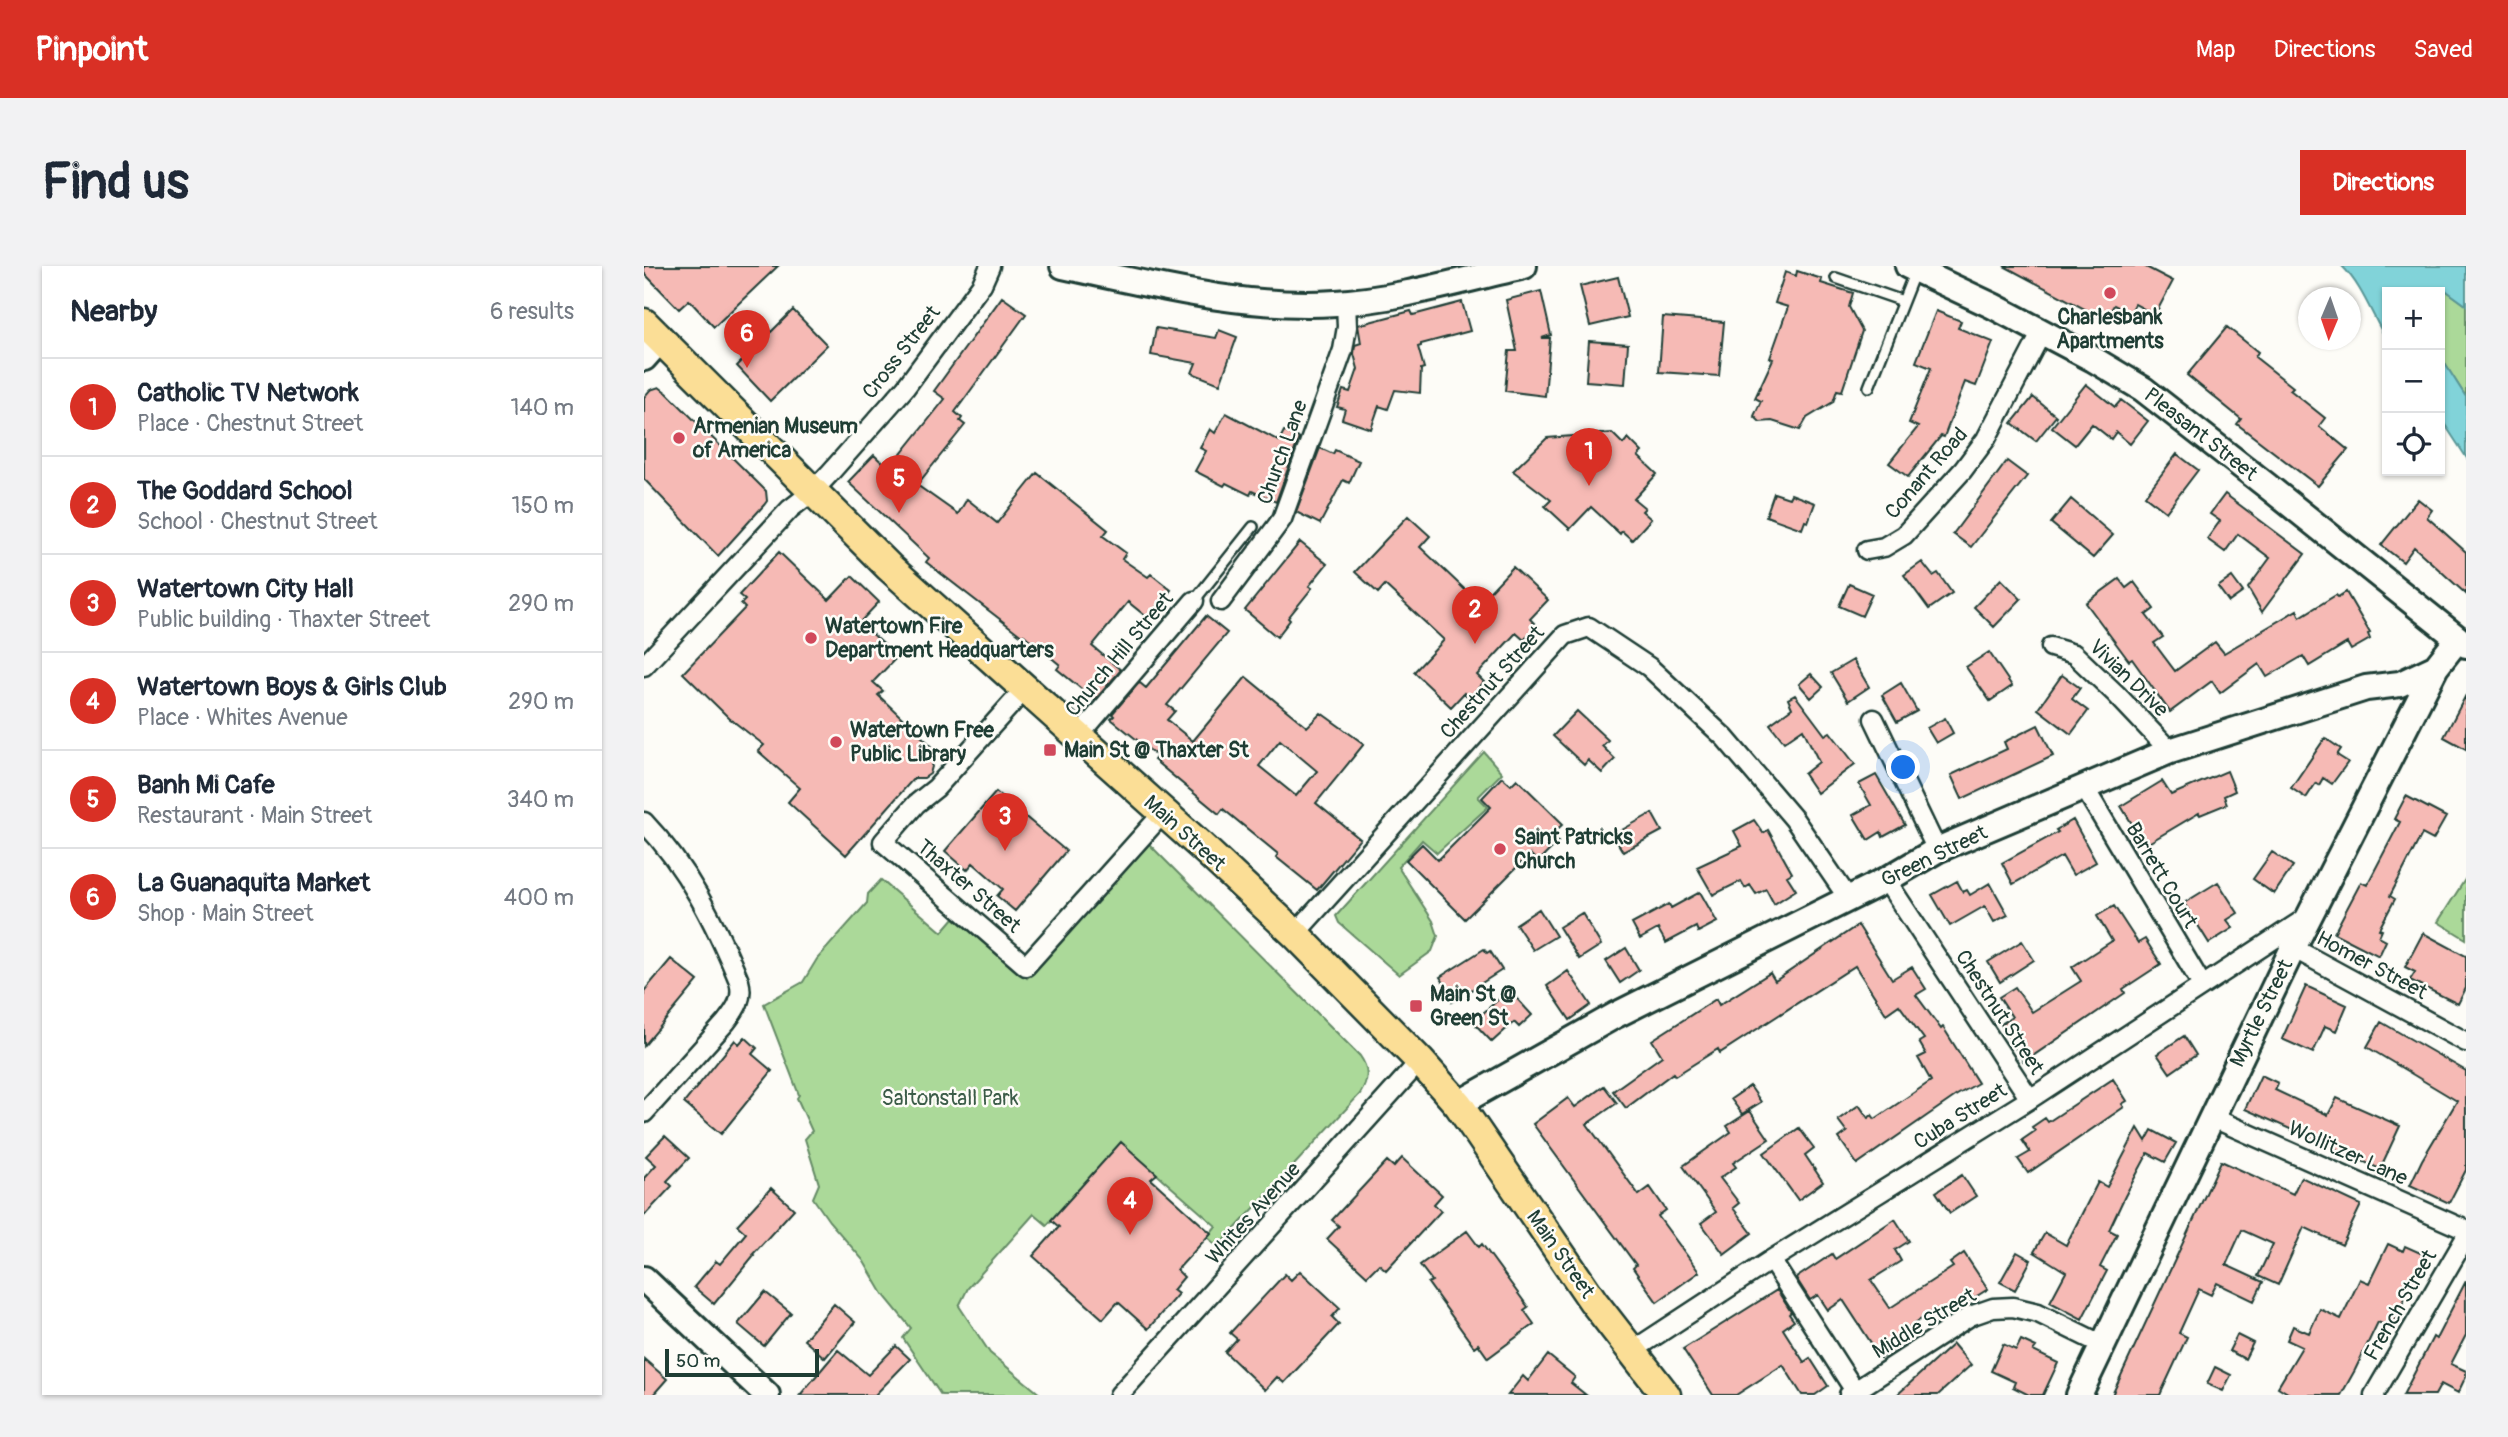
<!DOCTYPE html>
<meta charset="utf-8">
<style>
:root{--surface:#fff;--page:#f2f2f3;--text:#1f2937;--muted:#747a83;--line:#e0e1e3;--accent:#d93025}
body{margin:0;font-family:Pangolin,sans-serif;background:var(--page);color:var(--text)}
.controls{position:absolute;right:21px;top:21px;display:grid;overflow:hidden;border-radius:0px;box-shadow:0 2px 5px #0004}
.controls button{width:63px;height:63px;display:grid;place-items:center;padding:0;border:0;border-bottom:2px solid var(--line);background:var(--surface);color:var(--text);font:35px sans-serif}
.compass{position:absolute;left:1654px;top:21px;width:63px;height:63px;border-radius:50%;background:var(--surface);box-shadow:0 2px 5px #0004;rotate:182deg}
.scale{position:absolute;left:21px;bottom:18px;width:154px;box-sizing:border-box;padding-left:7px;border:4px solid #1f3d34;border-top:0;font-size:19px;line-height:24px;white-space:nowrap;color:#1f3d34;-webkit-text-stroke:5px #fdfcf7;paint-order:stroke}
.you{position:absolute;left:1260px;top:502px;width:24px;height:24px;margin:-18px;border:5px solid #fff;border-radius:50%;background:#1a73e8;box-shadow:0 0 0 10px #1a73e833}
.badge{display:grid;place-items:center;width:46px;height:46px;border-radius:50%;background:var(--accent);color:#fff;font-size:23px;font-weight:700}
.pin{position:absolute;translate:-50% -58px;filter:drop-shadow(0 2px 4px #0008)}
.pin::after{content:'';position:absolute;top:37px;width:24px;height:21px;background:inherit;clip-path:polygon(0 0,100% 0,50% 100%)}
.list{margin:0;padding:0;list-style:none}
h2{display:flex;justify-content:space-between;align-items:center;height:91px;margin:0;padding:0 28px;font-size:30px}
h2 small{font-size:23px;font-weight:400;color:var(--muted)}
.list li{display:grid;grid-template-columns:46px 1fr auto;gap:21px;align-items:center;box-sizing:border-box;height:98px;padding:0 28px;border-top:2px solid var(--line)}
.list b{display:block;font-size:26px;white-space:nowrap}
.list p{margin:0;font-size:23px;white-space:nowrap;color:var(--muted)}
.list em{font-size:23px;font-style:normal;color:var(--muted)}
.icon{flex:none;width:38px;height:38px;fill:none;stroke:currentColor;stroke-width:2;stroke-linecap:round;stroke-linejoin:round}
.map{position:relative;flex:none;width:1822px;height:1129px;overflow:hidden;border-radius:0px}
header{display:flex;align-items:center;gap:42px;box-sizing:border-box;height:98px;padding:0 35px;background:var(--accent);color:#fff}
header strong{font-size:33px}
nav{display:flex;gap:38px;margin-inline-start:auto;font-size:24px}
.intro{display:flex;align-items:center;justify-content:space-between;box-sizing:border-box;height:168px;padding:0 42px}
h1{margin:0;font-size:49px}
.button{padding:18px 32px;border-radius:0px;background:var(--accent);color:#fff;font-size:24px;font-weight:700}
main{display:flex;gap:42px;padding:0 42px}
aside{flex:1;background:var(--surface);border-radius:0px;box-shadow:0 2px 5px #0004}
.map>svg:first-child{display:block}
.green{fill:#abd999;stroke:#658b66;stroke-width:2}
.water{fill:#81d3d9;stroke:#5a9797;stroke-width:2}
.building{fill:#f6bab5;stroke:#1f3d34;stroke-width:2;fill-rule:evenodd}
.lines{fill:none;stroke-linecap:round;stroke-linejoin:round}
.lane-casing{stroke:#1f3d34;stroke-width:14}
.street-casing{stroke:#1f3d34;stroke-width:23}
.secondary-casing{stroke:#1f3d34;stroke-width:30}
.primary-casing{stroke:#1f3d34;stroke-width:33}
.lane{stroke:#fdfcf7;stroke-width:9}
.street{stroke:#fdfcf7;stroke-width:18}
.secondary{stroke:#fdfcf7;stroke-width:24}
.primary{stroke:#fbde96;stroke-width:28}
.poi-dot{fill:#d1495b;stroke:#fdfcf7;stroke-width:2.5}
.labels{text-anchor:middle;stroke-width:5;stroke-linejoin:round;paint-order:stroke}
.poi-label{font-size:21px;font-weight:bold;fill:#1f3d34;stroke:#fdfcf7;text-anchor:start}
.street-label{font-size:21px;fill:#1f3d34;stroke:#fdfcf7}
.park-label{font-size:21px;fill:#3b5c48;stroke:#fdfcf7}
</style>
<header>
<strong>Pinpoint</strong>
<nav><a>Map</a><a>Directions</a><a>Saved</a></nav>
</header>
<div class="intro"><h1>Find us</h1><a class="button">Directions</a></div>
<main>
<aside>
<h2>Nearby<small>6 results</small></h2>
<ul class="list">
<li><span class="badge">1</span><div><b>Catholic TV Network</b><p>Place · Chestnut Street</p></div><em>140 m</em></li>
<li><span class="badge">2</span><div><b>The Goddard School</b><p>School · Chestnut Street</p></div><em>150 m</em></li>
<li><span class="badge">3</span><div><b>Watertown City Hall</b><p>Public building · Thaxter Street</p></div><em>290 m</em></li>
<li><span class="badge">4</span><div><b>Watertown Boys &amp; Girls Club</b><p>Place · Whites Avenue</p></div><em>290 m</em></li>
<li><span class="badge">5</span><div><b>Banh Mi Cafe</b><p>Restaurant · Main Street</p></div><em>340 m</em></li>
<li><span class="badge">6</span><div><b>La Guanaquita Market</b><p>Shop · Main Street</p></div><em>400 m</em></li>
</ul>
</aside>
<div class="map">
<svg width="1822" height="1129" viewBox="0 0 1822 1129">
<rect width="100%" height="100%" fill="#fdfcf7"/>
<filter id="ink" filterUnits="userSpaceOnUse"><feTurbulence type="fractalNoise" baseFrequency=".0143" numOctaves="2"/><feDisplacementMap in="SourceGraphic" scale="14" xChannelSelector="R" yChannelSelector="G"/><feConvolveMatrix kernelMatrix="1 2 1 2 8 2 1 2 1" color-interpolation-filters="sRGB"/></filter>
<g filter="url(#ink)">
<path class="green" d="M1800,23L1822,39V131L1796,90V26H1784Z
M840,486L858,507L834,531L844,541L793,587L778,574L754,601L789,655L794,670L788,685L755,709L695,657L692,650Z
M504,577L716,790C726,804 724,815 716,828L574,981L563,971L572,960L477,877L403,959L390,948L324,1022L315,1040L346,1087L397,1129H297L259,1072L267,1062L239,1028L219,994L185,955L169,932L175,918L161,873L168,865L153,832L155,829L120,738L159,716L173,693L223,637L224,628L237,614L298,666L310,652L383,712Z
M1822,612V673L1794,656Z"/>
<path class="water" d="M1698,0H1822V39L1800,23L1784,26H1743V74C1728,50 1719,21 1698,0Z
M1796,90L1822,131V191L1796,151Z"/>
<path class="building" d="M0,0H134L70,61L45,34L35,43L0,7Z
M1360,0H1500L1529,15L1511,49L1491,38L1486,47L1470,39L1461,54Z
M1153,5L1178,13L1177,17L1209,27L1205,41L1218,65L1198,125L1193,124L1189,136L1163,152L1156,164L1128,155L1116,156L1110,150L1117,135L1111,132L1129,93L1126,92L1144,41L1131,37L1141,6L1152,10Z
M974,11L984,51L946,60L936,20Z
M897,25L907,69L898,72H906L901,130L861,125L865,85H873L862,34Z
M358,31L382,48L311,146L318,152L316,155L321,159L273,219L314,248L323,233L353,257L393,207L464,264L459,270L482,287L478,293L504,311L507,308L527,324L504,352L484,336L448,380L477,404L451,434L413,403L416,399L380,369L379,371L282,296L285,292L204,216L230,189L245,203L301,133L290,125Z
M818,36L826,65L777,78V80L774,81L780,102L777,103L776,127L751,124L744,143L735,140L727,163L698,153L701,143L693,141L699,124L706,126L714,103L710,88L711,79L717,77L714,59L767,45L769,49Z
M149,44L183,79L126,135L93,100Z
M1292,45L1317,55L1314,62L1349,76L1332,120L1321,116L1300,171L1297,170L1264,211L1245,197L1274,161L1265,157L1287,102L1272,96Z
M1019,51L1080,56L1075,110L1015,106Z
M1583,61L1614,86L1611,91L1649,121L1646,124L1681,152L1675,160L1704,184L1674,220L1593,158L1597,153L1543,109Z
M512,62L572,72L575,64L593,71L576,118L548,107L552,97L507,89Z
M945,75L984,78L981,118L942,115Z
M1442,118L1471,141L1477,134L1504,155L1486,178L1472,166L1467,173L1448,158L1431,179L1408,161Z
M15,121L23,127L122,225L123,235L120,239L74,290L0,213V131L6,124Z
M1389,131L1412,150L1392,175L1368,157Z
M582,147L635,175L640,165L655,172L632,236L608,225L606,229L582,217L580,220L551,205L562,185L556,182L566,163L571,167Z
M968,167L979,178L984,172L998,186L994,190L1013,208L990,233L1001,242L998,245L1007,253L988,274L978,265L976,268L947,241L926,263L901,240L907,234L869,205L903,172Z
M676,182L689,188L691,184L715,195L705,217L699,214L676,258L652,246Z
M1533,188L1554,204L1522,246L1501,230Z
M1363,195L1383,210L1327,281L1309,268Z
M1130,227L1145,232L1147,228L1171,237L1164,256L1161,255L1158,263L1122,250Z
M1581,228L1661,288L1618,346L1604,322L1626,292L1594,268L1581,286L1563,273L1576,255L1566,248Z
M1427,233L1469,269L1449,292L1407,257Z
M1774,233L1788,244L1783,251L1822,286V328L1770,281L1759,296L1737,279Z
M764,250L786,270L776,281L835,337L869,301L904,334L886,353L893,360L880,374L872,367L833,409L840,416L825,432L820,427L807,441L770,406L800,374L741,319L734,327L711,306Z
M656,276L683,298L665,320L668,322L644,352L646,354L633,371L601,344Z
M135,286L185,334L208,310L235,336L216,356L253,391L229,416L239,425L234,429L295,487L290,493L286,508L280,512H270L202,589L144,536L156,522L114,485L120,479L85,452L39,407L101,342L97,338L101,334L95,329Z
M1278,296L1289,310L1294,307L1308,327L1285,343L1260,309Z
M1588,311L1599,326L1585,336L1574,321Z
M1357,313L1377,333L1350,361L1330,341Z
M1475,313L1482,322L1490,316L1510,343L1502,349L1519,371L1510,377L1531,405L1571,376L1580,387L1653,344L1656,351L1692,329L1694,331L1702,326L1726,367L1724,368L1726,373L1707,384L1703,377L1665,400L1659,390L1623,411L1615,398L1576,427L1568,415L1526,446L1488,393L1485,395L1442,337Z
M1205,318L1228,328L1218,350L1195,340Z
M562,350L583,367L523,439L531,445L523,454L549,475L602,411L663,461L677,447L720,478L672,537L716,573L673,624L632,591L634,588L579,543L575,548L510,494L513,490L467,453L470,450L468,448L494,418L496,417L502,422ZM636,474L673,505L652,530L615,500Z
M1345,386L1368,420L1346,435L1322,401Z
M1209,394L1225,421L1204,435L1187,407Z
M1167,408L1179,421L1167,432L1155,418Z
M1418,409L1436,422L1428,433L1444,445L1427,468L1394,443Z
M1257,417L1273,445L1253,456L1238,429Z
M1151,429L1181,469L1186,466L1211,498L1173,527L1160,508L1175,496L1159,463L1140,476L1126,458L1148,442L1144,433Z
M1822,429V483L1800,471Z
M933,445L964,474L958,480L971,493L958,507L944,494L940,499L909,470Z
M1301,452L1309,467L1292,477L1283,462Z
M1394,459L1409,490L1318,533L1307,509L1363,483L1360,476Z
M1681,472L1697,483L1693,489L1704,496L1688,518L1679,512L1675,519L1672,517L1662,532L1647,522Z
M1583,505L1591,525L1580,530L1583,538L1556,549L1555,547L1501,579L1477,540L1518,515L1527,529Z
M1232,509L1261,559L1239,571L1237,566L1224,574L1209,549L1227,539L1215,518Z
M858,511L867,519L873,513L919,558L907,569L914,576L894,596L886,588L821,653L762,594L778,578L794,594L847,541L838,532Z
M352,526L422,585L371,645L353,630L359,623L329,597L323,604L301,585Z
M1762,530L1802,551L1789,574L1778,568L1746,630L1751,633L1735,663L1738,664L1735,671L1742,675L1735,690L1690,667L1717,616L1723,619L1756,556L1750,553Z
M1008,547L1018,565L979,586L969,569Z
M1110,554L1119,567L1124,564L1148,607L1143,610L1152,624L1130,638L1122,623L1112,628L1106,619L1101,622L1097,615L1069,629L1053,601L1098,580L1090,565Z
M1429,554L1452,596L1429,609L1418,590L1369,618L1358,597L1414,566L1412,564Z
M1628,586L1649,600L1630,628L1609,613Z
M1313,615L1319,626L1323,624L1326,629L1346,617L1364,649L1350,656L1341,640L1306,660L1288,629Z
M1574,616L1594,647L1583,654L1589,662L1565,677L1540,637Z
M1056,626L1073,656L1054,666L1052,661L1022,677L1014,663L996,673L988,658L1025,638L1027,642Z
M1470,640L1494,677L1501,673L1517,698L1479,723L1481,727L1380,796L1357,758L1368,751L1355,731L1371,721L1388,746L1437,715L1428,701L1468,675L1453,650Z
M895,643L912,670L889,684L872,658Z
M938,647L957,679L935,693L915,661Z
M1214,659L1248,713L1268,701L1282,723L1272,729L1297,763L1299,761L1334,817L1313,829L1213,898L1195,872L1203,866L1194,854L1215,839L1224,852L1228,849L1231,853L1287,815L1274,792L1282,788L1275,776L1280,773L1255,739L1242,748L1211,700L1076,787L1074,783L1031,810L1029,807L982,842L969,825L1018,790L1008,774L1072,733L1075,739L1126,707L1131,715Z
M1779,667L1822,690V722L1814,738L1766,714L1771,706L1761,701Z
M1378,675L1390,694L1356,716L1344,696Z
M982,682L995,704L976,717L962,695Z
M840,683L843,687L846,685L858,704L808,736L799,722L802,720L796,711Z
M27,693L54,715L0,780V725Z
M924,705L947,739L926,754L903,720Z
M1662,720L1703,739L1692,765L1681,760L1669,787L1638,773Z
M865,724L888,749L875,761L870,756L848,776L829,756Z
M1737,756L1822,805V904L1805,937L1766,919L1778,894L1813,835L1723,781Z
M1540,770L1552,789L1526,807L1513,788Z
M101,771L113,782L108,788L128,805L77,868L40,837L91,774L95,778Z
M1617,809L1634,817L1631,824L1684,849L1693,832L1756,860L1736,903L1601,843Z
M1469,813L1483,835L1478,838L1480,841L1384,907L1374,893L1386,886L1378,874L1391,865L1388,861L1401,852L1404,856Z
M960,820L973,837L943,858L995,929L1006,921L1022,944L1014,950L1055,1006L1013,1036L989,1002L992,999L889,858L924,832L931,841Z
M1106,820L1117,836L1098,848L1087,833Z
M1106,845L1125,873L1089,897L1092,901L1076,912L1095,937L1089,942L1108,967L1080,988L1057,957L1072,946L1039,900L1087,866L1083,860Z
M1155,862L1170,882L1161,889L1179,916L1154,934L1120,887Z
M1494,862L1502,875L1508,864L1532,877L1521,896L1504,887L1481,930L1465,964L1473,968L1456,1001L1463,1005L1438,1053L1406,1036L1422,1006L1390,986L1401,967L1422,979L1454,916L1463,921Z
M21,870L45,892L23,915L28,920L0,950V912L12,899L2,890Z
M477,876L513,908L507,913L567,967L533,1004L540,1011L529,1024L534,1028L504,1063L474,1036L459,1053L389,990L415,961L407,954Z
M758,892L798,929L790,938L797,945L742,1004L735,998L723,1010L683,973L695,960L688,954L743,895L750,901Z
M1577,895L1649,928L1657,911L1717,939L1698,979L1660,961L1634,1019L1614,1010L1629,978L1598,964L1582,999L1619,1016L1610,1035L1573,1017L1567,1029L1555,1023L1535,1067L1543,1071L1516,1129H1468Z
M1318,909L1332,930L1306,947L1292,926Z
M127,922L150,943L109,988L110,989L70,1038L50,1021L72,995L76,998L102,967L93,959Z
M1251,953L1265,975L1251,984L1257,995L1227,1014L1246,1042L1309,1001L1306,997L1320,987L1344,1023L1292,1056L1286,1047L1249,1072L1255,1080L1237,1092L1199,1034L1184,1044L1174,1029L1166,1034L1152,1012L1188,988L1191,993Z
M823,965L835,981L838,978L884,1041L880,1044L890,1058L844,1092L834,1078L830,1081L784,1017L788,1015L776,999Z
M1744,978L1759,985L1761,980L1781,989L1747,1062L1734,1056L1711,1104L1697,1129H1647L1634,1121L1658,1081L1643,1074L1649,1060L1665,1067L1676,1043L1697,1053L1716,1013L1725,1017Z
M1373,986L1387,994L1371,1024L1356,1016Z
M656,1005L696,1042L688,1051L695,1058L640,1117L633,1111L621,1124L581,1086L593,1073L586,1067L641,1008L647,1014Z
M1822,1015V1069L1807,1098L1822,1105V1110L1814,1127L1797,1118L1791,1129H1759L1789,1071L1792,1073Z
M1133,1024L1147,1046L1145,1048L1150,1055L1139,1063L1160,1096L1166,1092L1184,1120L1171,1129H1158L1139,1099L1092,1129H1069L1039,1083Z
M121,1026L147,1047L120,1080L94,1058Z
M190,1038L211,1056L181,1092L160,1074Z
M1593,1069L1609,1077L1601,1093L1585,1085Z
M1377,1074L1392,1081L1389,1085L1414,1097L1399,1129H1385L1369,1121L1371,1116L1347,1105L1359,1078L1372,1084Z
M1309,1078L1327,1099L1294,1129H1253Z
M252,1080L266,1093L231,1129H156L194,1084L224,1109Z
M904,1089L931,1111L927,1117L942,1129H864L879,1110L884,1115Z
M0,1093L23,1113L9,1129H0Z
M1571,1101L1587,1109L1579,1125L1563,1118Z"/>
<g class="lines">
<g class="lane-casing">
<path id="lane" d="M1192,12L1259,35
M1225,121L1271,5
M550,335L609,261"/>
</g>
<g class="street-casing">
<path id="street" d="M1223,284L1240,281L1260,269L1319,204L1342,173L1398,66
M577,335L638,253L699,84L703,61L702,36
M1407,381L1430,388L1472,428L1526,485
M0,400L146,243L168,226L185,208L261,122L338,18L346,0
M380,424L292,522L272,538L239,576L382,700L520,546
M1230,453L1293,584
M434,471L550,335
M1440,521L1558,719
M0,556C44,602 71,657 95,715C100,732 92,743 82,756L0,847
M1242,614L1386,833
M651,668L921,369L945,361L1005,401L1081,472L1150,553L1204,632
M1649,682L1822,776
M1567,851L1822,964
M1127,994L1211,1125
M988,1085L1127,994L1386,833L1665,650
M475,1129L776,795
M1205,1129L1326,1050L1349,1042L1369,1041L1394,1047L1459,1079
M1730,1129L1822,971"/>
</g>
<g class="secondary-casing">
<path id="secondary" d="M419,0C509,19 600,43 692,37C756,33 818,14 880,0
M1264,0L1349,40L1449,93L1499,123L1622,219L1822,379
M0,92L16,74
M814,838L972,749L1242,614L1293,584L1526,485L1722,422L1756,418L1792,401
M0,1013L123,1129
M1435,1129L1649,682L1792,401L1814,373"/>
</g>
<g class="primary-casing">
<path id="primary" d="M0,57L245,301L557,580L651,668L776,795L814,838L949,1035L1022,1129"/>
</g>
<use href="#lane" class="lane"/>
<use href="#street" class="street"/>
<use href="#secondary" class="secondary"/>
<use href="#primary" class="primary"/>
</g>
</g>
<g class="poi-dot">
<circle cx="1466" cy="27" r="7"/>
<circle cx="35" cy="172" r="7"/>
<circle cx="167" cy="372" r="7"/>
<circle cx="192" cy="476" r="7"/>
<rect x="399" y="477" width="14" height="14" rx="3.5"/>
<circle cx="856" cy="583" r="7"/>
<rect x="765" y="733" width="14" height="14" rx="3.5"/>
</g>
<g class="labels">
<g class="poi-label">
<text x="1466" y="58" text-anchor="middle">Charlesbank<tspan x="1466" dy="24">Apartments</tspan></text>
<text x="49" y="167">Armenian Museum<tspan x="49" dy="24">of America</tspan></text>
<text x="181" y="367">Watertown Fire<tspan x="181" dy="24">Department Headquarters</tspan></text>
<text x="206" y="471">Watertown Free<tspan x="206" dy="24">Public Library</tspan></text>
<text x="420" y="491">Main St @ Thaxter St</text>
<text x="870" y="578">Saint Patricks<tspan x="870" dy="24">Church</tspan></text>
<text x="786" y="735">Main St @<tspan x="786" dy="24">Green St</tspan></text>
</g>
<g class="street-label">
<text transform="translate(257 86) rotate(-52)" y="7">Cross Street</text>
<text transform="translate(1557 168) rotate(38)" y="7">Pleasant Street</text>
<text transform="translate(638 186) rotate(-70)" y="7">Church Lane</text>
<text transform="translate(1282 207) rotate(-49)" y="7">Conant Road</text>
<text transform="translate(475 388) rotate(-50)" y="7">Church Hill Street</text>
<text transform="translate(1485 412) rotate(44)" y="7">Vivian Drive</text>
<text transform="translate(848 416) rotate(-48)" y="7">Chestnut Street</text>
<text transform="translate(541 567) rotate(42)" y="7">Main Street</text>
<text transform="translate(1290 590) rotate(-26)" y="7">Green Street</text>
<text transform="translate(1518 609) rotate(59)" y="7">Barrett Court</text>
<text transform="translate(325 620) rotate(41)" y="7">Thaxter Street</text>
<text transform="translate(1728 699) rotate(28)" y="7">Homer Street</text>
<text transform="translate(1356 746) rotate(57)" y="7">Chestnut Street</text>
<text transform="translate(1617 747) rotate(-64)" y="7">Myrtle Street</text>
<text transform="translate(1316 850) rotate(-32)" y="7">Cuba Street</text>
<text transform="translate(1704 887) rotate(24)" y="7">Wollitzer Lane</text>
<text transform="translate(609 947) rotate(-48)" y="7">Whites Avenue</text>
<text transform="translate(917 988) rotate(55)" y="7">Main Street</text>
<text transform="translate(1756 1039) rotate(-60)" y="7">French Street</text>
<text transform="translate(1280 1057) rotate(-31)" y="7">Middle Street</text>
</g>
<g class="park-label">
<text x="306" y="839">Saltonstall Park</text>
</g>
</g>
</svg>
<div class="controls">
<button>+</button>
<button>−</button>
<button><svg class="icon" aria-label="locate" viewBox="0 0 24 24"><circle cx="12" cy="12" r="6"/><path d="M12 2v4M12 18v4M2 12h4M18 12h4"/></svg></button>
</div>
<svg class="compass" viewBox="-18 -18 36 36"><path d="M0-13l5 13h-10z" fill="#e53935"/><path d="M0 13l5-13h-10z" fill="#747a83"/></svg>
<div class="scale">50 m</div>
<div class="you"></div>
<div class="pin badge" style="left:945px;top:220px">1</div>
<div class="pin badge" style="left:831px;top:378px">2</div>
<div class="pin badge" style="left:361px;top:585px">3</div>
<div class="pin badge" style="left:486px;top:969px">4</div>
<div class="pin badge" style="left:255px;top:247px">5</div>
<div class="pin badge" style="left:103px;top:102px">6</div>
</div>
</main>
